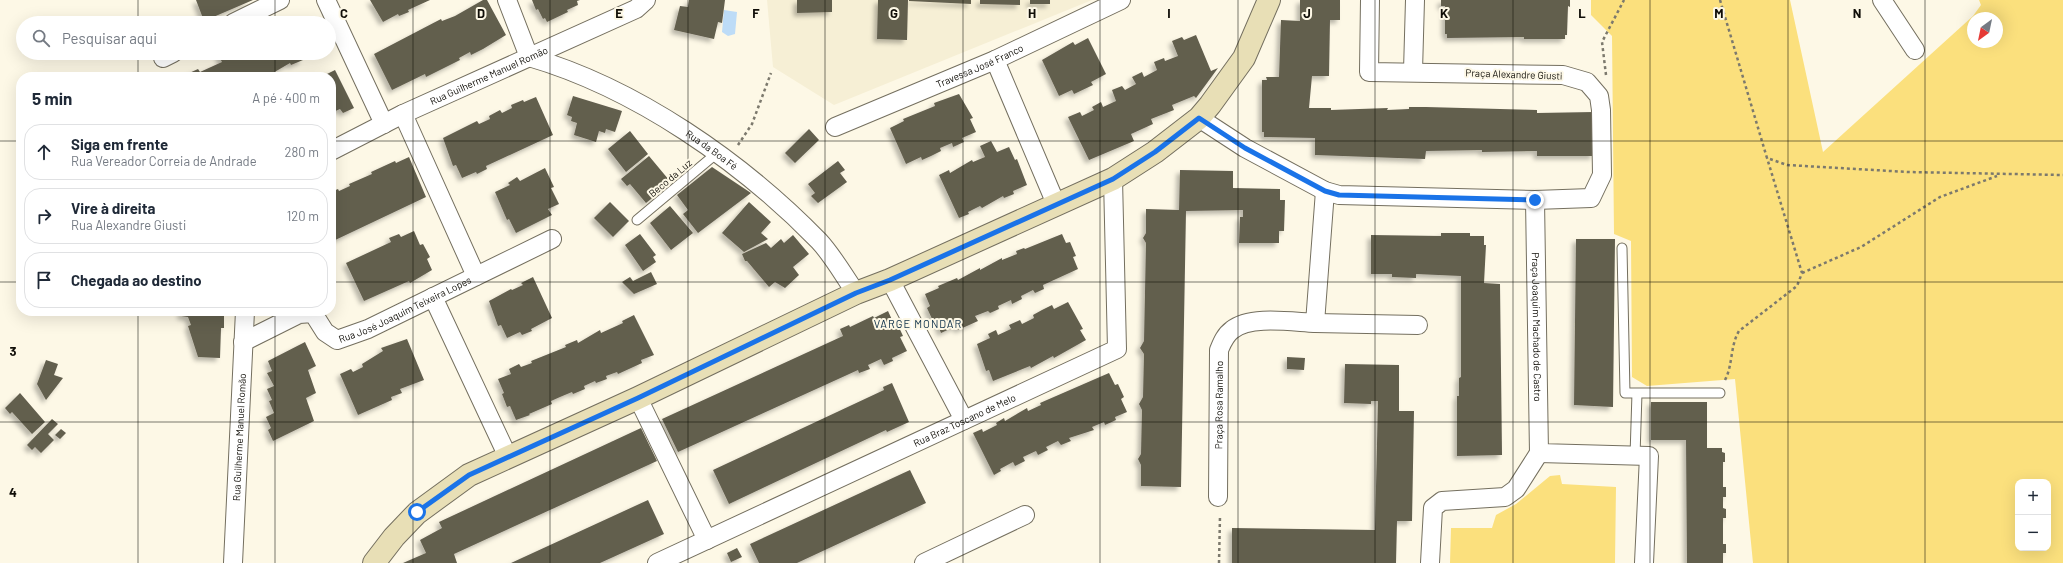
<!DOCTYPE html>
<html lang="pt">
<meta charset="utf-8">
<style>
:root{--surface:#fff;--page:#f6f6f7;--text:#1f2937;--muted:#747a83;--line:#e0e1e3}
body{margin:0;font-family:Barlow,sans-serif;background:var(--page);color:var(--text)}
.controls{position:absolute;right:12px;bottom:12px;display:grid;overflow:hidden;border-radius:8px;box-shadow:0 4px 16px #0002}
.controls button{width:36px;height:36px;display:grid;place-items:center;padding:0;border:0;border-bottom:1px solid var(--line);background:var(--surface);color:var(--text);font:20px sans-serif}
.compass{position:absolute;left:1967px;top:12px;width:36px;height:36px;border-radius:50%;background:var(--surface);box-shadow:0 4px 16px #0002;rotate:213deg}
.stop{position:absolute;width:12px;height:12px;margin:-9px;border:3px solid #1a73e8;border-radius:50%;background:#fff}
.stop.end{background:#1a73e8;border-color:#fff;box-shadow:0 1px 4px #0008}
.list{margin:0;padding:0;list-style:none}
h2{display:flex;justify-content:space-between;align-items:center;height:52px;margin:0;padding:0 16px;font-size:17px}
h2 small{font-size:13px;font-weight:400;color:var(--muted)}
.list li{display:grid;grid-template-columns:26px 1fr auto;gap:12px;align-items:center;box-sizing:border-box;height:56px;margin:0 8px 8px;padding:0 8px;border:1px solid var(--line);border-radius:16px}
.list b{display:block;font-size:15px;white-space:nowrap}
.list p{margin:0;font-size:13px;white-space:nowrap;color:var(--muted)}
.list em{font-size:13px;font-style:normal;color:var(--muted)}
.icon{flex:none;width:22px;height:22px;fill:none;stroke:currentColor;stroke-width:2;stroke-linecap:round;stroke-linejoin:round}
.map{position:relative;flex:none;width:2063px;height:563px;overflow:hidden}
.search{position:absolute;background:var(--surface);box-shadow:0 4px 16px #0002;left:16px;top:16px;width:320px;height:44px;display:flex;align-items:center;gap:10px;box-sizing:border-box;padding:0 14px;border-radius:22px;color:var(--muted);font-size:15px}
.panel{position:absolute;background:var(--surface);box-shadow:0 4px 16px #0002;left:16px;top:72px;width:320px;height:244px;border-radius:16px}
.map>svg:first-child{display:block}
.built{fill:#f6efd5}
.green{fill:#fbe07d;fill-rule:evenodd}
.water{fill:#bddcf7}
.building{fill:#625e4e;filter:url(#shadow)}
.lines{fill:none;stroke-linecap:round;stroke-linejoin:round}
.lane-casing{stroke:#746f5f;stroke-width:11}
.street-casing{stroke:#746f5f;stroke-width:20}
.secondary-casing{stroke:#746f5f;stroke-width:24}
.path{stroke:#7c796d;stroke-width:2.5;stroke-dasharray:3 3;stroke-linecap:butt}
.lane{stroke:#fff;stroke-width:9}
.street{stroke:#fff;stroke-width:18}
.secondary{stroke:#e8dfb6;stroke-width:22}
.route{stroke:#1a73e8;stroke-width:5}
.grid{fill:none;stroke:#100e08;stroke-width:1;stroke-opacity:0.55}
.labels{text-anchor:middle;stroke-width:4;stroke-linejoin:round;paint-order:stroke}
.street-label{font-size:10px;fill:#100e08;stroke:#fdf8e6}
.neighbourhood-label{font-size:11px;letter-spacing:1px;fill:#0e3049;stroke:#fdf8e6}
.grid-label{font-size:13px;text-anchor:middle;font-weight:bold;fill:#100e08;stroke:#fdf8e6;stroke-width:4;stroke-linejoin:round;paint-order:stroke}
</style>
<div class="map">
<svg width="2063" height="563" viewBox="0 0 2063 563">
<defs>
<filter id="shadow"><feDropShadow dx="-3.5" dy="3.5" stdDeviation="2" flood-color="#0004"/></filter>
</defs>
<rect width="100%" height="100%" fill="#fdf8e6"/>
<path class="built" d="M767,0H1092L834,105L773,67Z"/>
<path class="green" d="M1591,0H1790L1823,152L1973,16L1981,5L1979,0H2063V563H1753L1735,379L1647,386L1632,377L1631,241L1614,234L1612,36L1591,15ZM1973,18H1997V42H1973ZM2018,482H2048V548H2018Z
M1560,475L1562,484L1616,487L1615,563H1450L1451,528H1492L1496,515L1516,504L1550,476Z"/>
<path class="water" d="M724,10L737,12L735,34L728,36L722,32Z"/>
<path class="building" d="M196,0H253L204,21Z
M370,0H430L408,10L409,12L399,16L398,14L383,22Z
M483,0H487L506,35L483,49L471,55L470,52L459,58L460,60L426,77L425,74L392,90L374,54L418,31L441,19L442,21L455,16Z
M532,0H580L577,1L578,5L567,10L568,12L547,22L545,18L543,19L538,9L536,10Z
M689,0H725L722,23L718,22L714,39L674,30L680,6L688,7Z
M797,0H832V12L797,13Z
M878,0H908L907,40L877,39Z
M909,0H971V4L909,1Z
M980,0H1020V5L980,4Z
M1030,0H1050V4H1030Z
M1300,0H1340V20H1330L1329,76H1312L1309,108H1331V110L1388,108L1387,110L1409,109V107H1426L1537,110V113L1594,112V156H1537V151L1482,152V150L1426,151L1425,159L1315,155V138L1264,137V132H1262V80H1267L1266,77H1279L1281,20L1300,21Z
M1441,0H1570V7L1568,6L1567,35H1565V39H1524V37L1447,38V34H1445V6H1441Z
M1196,35L1211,71L1218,68L1196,98L1194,96L1172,105L1174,110L1151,119L1153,124L1131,134L1134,141L1089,160L1068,117L1080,112L1082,116L1094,110L1092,107L1101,102L1103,107L1116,101L1112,90L1122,86L1125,90L1136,84L1132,77L1142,72L1144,77L1157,70L1154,62L1164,58L1165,61L1178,56L1172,41L1182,37L1184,40Z
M1088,38L1106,74L1091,82L1093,85L1074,94L1072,90L1059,96L1042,60L1073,42L1075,45Z
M217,53H300L303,60L291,65L290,63L266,77H188L187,74L198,69L200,72L222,62Z
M335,70L354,108L343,113L340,109L331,113V77H321Z
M959,94L973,118L970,119L976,132L962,138L964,142L953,147L952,143L940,148L941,151L931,156L922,160L921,157L906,164L890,128L904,121L903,119L935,106L934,103Z
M573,96L622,111L615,132L606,129L605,133L599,131L596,142L574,135L577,123L571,121L572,117L567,115Z
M536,97L553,135L486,166L487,169L477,174L476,172L462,178L456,165L453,166L443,138L477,121L479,124L490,119L489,116L500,110L502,113L512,108L511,105L523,100L524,102Z
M809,129L819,140L795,163L785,153Z
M630,131L648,154L626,172L608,149Z
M991,141L997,152L1009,147L1015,160L1017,159L1027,185L1013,191L1014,194L1004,198L1003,196L982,208L980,206L968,212L969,214L959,218L939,175L949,170L950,173L972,160L973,162L985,157L980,146Z
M649,156L669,180L654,193L656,195L646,203L630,184L627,186L621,179Z
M409,157L426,197L331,242V192L338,189L339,191L350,186L349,184L372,174L371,172L395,161L396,163Z
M838,161L845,170L840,173L847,182L818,203L811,196L815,193L808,184Z
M712,167L751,193L698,233L683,214L688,210L677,195Z
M545,168L554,187L551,188L559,204L548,209L552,215L516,233L509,219L507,220L495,192L510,185L508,183L517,177L520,181Z
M1180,170L1233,171V188L1280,189V200H1285L1284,231H1279V243H1239L1240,217H1243V210L1186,211L1181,487L1141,486V465L1138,459L1141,454L1142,410L1139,404L1143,397L1144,354L1140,348L1144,341L1146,243L1143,238L1146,233V209L1179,210Z
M610,202L629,221L613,237L594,218Z
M749,202L771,222L761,233L768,239L744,252L722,233Z
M670,206L693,233L671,250L650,223Z
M414,231L420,245L423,244L430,257L427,259L432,270L410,283L409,281L364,301L346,263L391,242L389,238L399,234L401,237Z
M1441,233H1470V236H1484V245H1486L1484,283L1500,284L1502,455L1457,456V396H1459V378L1461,377V276L1416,274V278L1392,277V274H1371V235L1441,236Z
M640,234L656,255L653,257L656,262L643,271L625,245Z
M1062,234L1066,243L1070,242L1076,256L1073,257L1078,269L1043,285L1044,289L1035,293L1033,290L1021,296L1022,299L1012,304L1011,300L998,306L999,309L990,313L988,311L975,316L978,321L958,330L956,326L941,333L936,320L933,321L927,308L930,306L925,294L939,288L938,286L957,278L958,280L980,268V270L1002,258V260L1017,254L1016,251L1024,248L1025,249Z
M793,235L809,254L793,267L799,275L785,288L775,282L769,287L747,261H745L742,254L766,243L771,248L781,239L784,243Z
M1576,239H1615L1613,407L1574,405Z
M651,272L657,284L634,294L622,282L630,277L633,281Z
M533,277L552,318L531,329L532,331L522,335L520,332L507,338L501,325L498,326L489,301L511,289L512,290L523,285L521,283Z
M1068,302L1083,329L1080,330L1086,340L1054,358L1053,356L1031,368L1030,366L993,381L989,370L986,371L977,344L990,338L988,334L996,330L998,335L1011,329L1009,325L1020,320L1022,324L1034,318L1033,315L1042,310L1052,305L1054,309Z
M181,311H224V328H221L220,358L198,357L188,326L191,325L188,317L181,316Z
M888,311L893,322L896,321L903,336L900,337L907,351L892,358L893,361L884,365L881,359L868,365L870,369L859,373L858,370L678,452L662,419L843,336L840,329L849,325L850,327L873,316L874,318Z
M634,315L654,355L641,360L642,363L618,374L617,372L606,376L607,379L596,383L595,381L584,386L585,389L573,394L572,392L560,397L551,401L552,404L529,414L530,415L516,420L510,406L507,407L502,394L504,393L498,379L511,374L509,369L519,364L521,367L532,363L531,361L566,347L565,345L577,340L578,343L600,330L601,333L623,323L622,321Z
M407,339L424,380L400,389L402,393L391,397L392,400L358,415L340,374L351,369L353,372L363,367L362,364L383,351L381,348Z
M305,342L316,366L308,370L316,393L306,398L314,421L273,441L268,430L271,428L266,417L274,413L269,401L272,400L267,389L274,386L267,373L272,371L268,361Z
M1287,357L1305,358L1304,370L1287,369Z
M46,360L58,364L54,375L63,378L46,400L37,384Z
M1345,364L1399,365V411H1414L1412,521H1397L1396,563H1232V528L1375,530L1378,401H1371V404L1344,403Z
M1109,373L1115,385L1118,384L1124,397L1121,399L1127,412L1115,417L1116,420L1105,425L1104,422L1092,427L1094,430L1069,438L1071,441L1061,445L1058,441L1046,447L1048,450L1038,455L1036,451L1023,457L1025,461L1015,466L1013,462L1000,469L1001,471L994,475L973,433L982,429L983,432L997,425L996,423L1004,418L1005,421L1027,408L1028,411L1041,405L1040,403Z
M892,383L909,422L887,432L886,430L729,504L713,470L884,390L883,387Z
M20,393L45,422L32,434L12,412L10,414L5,408Z
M1651,402H1707V448H1722V452L1725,453V462H1723V487H1726V497H1723V508L1726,509V518H1723V544H1726V553H1723V563H1687L1686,440H1651Z
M52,419L58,424L48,434L54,440L41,453L35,447L32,450L27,445Z
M641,428L657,461L454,554L457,563H403L426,553L420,540L442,528L439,522Z
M61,429L66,433L60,439L55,435Z
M910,470L926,503L797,563H759L750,544Z
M648,500L664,534L600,563H511Z
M737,548L742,557L731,562L727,553Z"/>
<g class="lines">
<g class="lane-casing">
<path id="lane" d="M637,220L717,153
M1622,248L1625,393H1720
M1635,456L1637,393"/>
</g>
<g class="street-casing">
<g id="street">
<path d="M326,0L384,124"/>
<path id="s1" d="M507,0L529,57C636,88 742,162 819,241C833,256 844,276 856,293"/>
<path d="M1882,0L1915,50"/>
<path d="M233,23L280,0"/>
<path d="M163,58L173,53"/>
<path d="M995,60L1056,204"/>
<path d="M1413,71L1415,0"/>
<path d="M403,114L476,276"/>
<path d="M1199,118L1245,148L1325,191L1339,195L1535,200L1591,198L1602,175L1601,110L1599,96L1587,82L1563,75L1369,72L1370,0"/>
<path id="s2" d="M835,127L995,60L1121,0"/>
<path id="s3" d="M331,151L403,114L636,9L646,0"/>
<path id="s4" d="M1535,200L1539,453L1649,456L1644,563"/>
<path d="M890,280L964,420"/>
<path d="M433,297L508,457"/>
<path d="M1315,323L1418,325"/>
<path id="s5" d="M243,342L299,314L313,313L325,332L337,340L368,329L552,239"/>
<path d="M638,398L707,540"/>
<path id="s6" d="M1218,497L1219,350C1222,343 1225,335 1232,330C1250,315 1292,322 1315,323L1325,191"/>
<path id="s7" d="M233,563L245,311"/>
<path id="s8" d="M657,563L1117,349L1113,179"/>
<path d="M924,563L1025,515"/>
<path d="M1430,563L1433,508L1442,501L1505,497L1516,489L1539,453"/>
</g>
</g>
<g class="secondary-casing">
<path id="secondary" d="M374,563L394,537L417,513L469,475L638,398L856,293L890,280L1113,179L1155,152L1199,118L1210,105L1244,58L1269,0"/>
</g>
<path class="path" d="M1720,0L1767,158L1787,165L1908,172L2063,175
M1606,75L1602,42L1624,0
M738,145L752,124L771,73
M1802,273L1861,247L1940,197L1997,176
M1725,380C1733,365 1730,346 1739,331L1797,286L1802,273L1767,158
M1219,563L1220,516"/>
<use href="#lane" class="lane"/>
<use href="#street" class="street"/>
<use href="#secondary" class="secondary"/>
</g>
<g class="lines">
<path class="route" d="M417,512L469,475L638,398L856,293L890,280L1113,179L1155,152L1199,118L1245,148L1325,191L1339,195L1535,200"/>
</g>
<path class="grid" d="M138,0V23M275,0V23M413,0V563M550,0V563M688,0V563M825,0V563M963,0V563M1100,0V563M1238,0V563M1375,0V563M1513,0V563M1650,0V563M1788,0V563M1925,0V563M138,53V77M275,53V77M0,141H21M331,141H2063M0,282H21M331,282H2063M138,311V563M275,311V563M0,422H2063"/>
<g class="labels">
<g class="street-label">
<text dy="4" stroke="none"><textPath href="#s2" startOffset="157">Travessa José Franco</textPath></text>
<text transform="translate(1514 74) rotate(2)" y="4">Praça Alexandre Giusti</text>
<text dy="4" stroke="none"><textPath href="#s3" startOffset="175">Rua Guilherme Manuel Romão</textPath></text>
<text dy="4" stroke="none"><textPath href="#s1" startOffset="267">Rua da Boa Fé</textPath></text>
<text transform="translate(670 178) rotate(-40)" y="4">Beco da Luz</text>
<text dy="4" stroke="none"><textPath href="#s5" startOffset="188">Rua José Joaquim Teixeira Lopes</textPath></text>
<text dy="4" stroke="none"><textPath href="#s4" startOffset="127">Praça Joaquim Machado de Castro</textPath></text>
<text dy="4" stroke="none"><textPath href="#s6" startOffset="92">Praça Rosa Ramalho</textPath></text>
<text dy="4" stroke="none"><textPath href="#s8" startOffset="339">Rua Braz Toscano de Melo</textPath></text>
<text dy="4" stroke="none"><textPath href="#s7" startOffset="126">Rua Guilherme Manuel Romão</textPath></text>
</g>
<g class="neighbourhood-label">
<text x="918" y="328">VARGE MONDAR</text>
</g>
</g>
<g class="grid-label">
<text x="344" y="18">C</text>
<text x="481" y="18">D</text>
<text x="619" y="18">E</text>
<text x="756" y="18">F</text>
<text x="894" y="18">G</text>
<text x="1032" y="18">H</text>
<text x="1169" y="18">I</text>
<text x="1307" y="18">J</text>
<text x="1444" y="18">K</text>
<text x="1582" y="18">L</text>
<text x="1719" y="18">M</text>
<text x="1857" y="18">N</text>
<text x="13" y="356">3</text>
<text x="13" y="497">4</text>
</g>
</svg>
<div class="controls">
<button>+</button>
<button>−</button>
</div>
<svg class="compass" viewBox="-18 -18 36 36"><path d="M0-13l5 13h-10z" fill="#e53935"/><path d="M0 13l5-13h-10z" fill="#747a83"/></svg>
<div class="stop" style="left:417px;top:512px"></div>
<div class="stop end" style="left:1535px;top:200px"></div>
<div class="search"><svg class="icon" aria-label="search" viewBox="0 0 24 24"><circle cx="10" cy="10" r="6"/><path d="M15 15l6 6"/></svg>Pesquisar aqui</div>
<section class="panel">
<h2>5 min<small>A pé · 400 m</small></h2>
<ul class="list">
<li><svg class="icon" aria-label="ahead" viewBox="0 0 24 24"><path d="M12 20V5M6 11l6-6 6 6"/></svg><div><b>Siga em frente</b><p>Rua Vereador Correia de Andrade</p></div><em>280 m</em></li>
<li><svg class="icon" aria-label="right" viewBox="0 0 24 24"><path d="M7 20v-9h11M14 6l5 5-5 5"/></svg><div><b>Vire à direita</b><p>Rua Alexandre Giusti</p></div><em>120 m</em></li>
<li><svg class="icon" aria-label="arrive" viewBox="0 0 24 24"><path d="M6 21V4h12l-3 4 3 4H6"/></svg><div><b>Chegada ao destino</b></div></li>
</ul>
</section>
</div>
